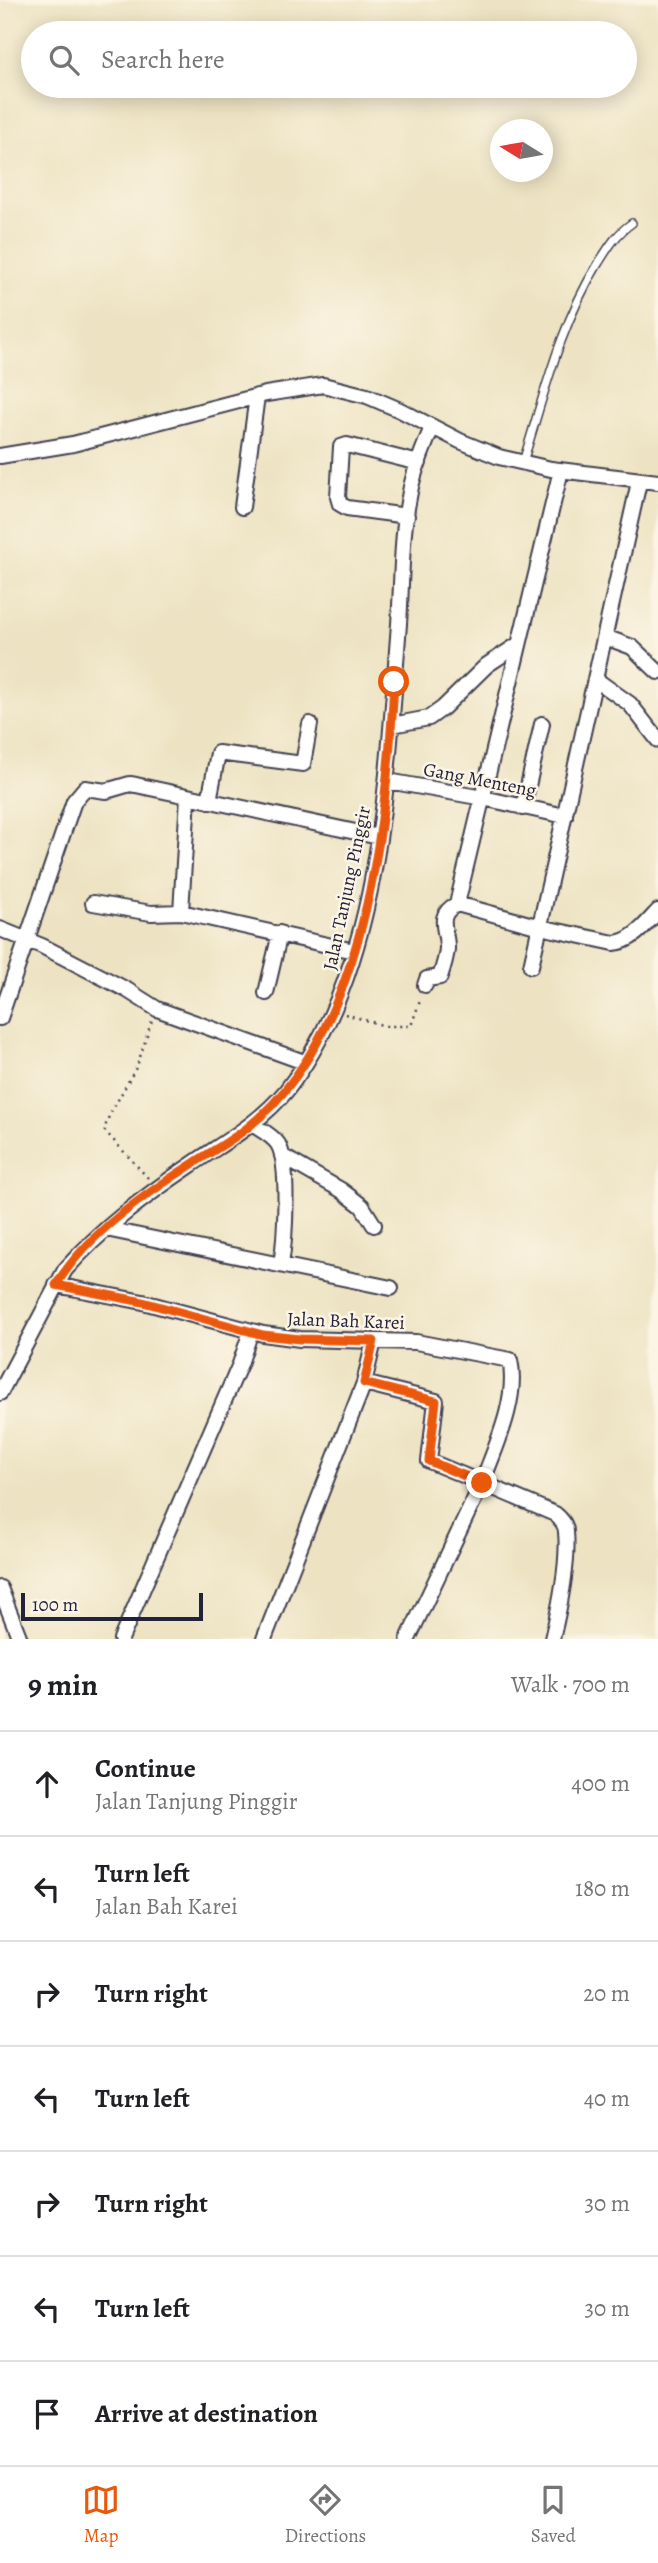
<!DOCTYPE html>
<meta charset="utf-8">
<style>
:root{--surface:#fff;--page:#f2f2f2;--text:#202124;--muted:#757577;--line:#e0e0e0;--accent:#ea580c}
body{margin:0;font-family:Alegreya,serif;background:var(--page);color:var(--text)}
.compass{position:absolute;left:490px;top:119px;width:63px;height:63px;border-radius:50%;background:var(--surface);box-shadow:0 4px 18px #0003;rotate:281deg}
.scale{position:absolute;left:21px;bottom:18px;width:182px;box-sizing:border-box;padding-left:7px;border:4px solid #22223b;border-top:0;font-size:19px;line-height:24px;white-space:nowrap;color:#22223b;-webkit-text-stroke:5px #fcf5e5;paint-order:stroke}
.stop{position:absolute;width:21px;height:21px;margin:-16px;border:5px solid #ea580c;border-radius:50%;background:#fff}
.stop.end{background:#ea580c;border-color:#fff;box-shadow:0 2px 7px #0008}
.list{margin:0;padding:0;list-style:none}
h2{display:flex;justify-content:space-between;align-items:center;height:91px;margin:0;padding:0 28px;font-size:30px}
h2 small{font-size:23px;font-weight:400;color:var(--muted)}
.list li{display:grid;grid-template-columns:46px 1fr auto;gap:21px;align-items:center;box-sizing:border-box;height:105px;padding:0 28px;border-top:2px solid var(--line)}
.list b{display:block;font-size:26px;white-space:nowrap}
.list p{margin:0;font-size:23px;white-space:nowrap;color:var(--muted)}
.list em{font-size:23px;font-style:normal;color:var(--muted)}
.icon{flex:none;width:38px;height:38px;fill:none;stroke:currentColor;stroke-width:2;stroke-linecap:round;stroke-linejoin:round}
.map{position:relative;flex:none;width:658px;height:1639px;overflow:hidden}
.search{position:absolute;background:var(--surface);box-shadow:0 4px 18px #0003;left:21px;right:21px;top:21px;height:77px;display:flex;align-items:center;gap:18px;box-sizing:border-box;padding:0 24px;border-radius:38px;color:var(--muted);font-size:26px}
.sheet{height:826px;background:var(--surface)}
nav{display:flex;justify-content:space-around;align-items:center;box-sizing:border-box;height:98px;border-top:2px solid var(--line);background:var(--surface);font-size:19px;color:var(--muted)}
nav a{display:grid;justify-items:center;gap:4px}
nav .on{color:var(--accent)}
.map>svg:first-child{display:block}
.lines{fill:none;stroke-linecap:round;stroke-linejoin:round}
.lane-casing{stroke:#403f4f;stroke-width:10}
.street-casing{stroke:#403f4f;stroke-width:18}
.path{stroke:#403f4f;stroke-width:2.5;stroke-dasharray:2 5;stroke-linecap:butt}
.lane{stroke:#fff;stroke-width:7}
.street{stroke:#fff;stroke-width:14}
.route{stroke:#ea580c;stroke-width:9}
.labels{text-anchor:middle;stroke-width:5;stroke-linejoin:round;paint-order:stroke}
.street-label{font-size:19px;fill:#22223b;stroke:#fcf5e5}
</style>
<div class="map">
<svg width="658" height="1639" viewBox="0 0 658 1639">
<rect width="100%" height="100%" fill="#fcf5e5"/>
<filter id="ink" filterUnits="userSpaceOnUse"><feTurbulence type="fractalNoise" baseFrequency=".0143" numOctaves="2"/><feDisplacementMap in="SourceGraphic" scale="14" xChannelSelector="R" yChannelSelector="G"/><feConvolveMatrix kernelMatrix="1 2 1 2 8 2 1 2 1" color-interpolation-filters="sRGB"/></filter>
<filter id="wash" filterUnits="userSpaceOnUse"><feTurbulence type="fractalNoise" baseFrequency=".00686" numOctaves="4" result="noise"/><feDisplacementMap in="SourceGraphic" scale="28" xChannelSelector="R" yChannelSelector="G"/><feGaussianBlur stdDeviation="1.57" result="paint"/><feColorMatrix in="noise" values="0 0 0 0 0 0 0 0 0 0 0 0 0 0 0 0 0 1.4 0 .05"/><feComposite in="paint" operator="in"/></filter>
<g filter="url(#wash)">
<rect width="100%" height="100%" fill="#ede3c3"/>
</g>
<g filter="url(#ink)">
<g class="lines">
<g class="lane-casing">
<path id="lane" d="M523,462C544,395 560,325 598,264C608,248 616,234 632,223"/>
</g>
<g class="street-casing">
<path id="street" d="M0,456L73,444L266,394L323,385L367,396L400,410L460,441L499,457L551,469L658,482
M561,470L457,904L540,927L614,943C632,942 646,924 658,911
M242,507L257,396
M407,516L347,508L340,504L338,497L341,447L347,445L419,463
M605,637L632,647L658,672
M595,679L630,704L658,740
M392,725L429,718L443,708L487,665L519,644
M388,781L483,798L565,816
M209,801L218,753L303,764L310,724
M523,808L542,724
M93,903L151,913L181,912L354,951
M181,912L188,797
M0,929L42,946L127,990L157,1009L304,1062
M531,966L639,482
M425,985L427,979L440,977C443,968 446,959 447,949C448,931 434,916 457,904
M266,993L280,933
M0,1018L74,801L85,788L106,791L130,784L136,785L379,837
M252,1124C261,1130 272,1135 278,1144C290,1165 285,1240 281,1265
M282,1156L341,1190L362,1206L374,1225
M106,1229L391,1288
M56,1285L143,1302L263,1334L300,1339L416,1342L510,1360C519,1399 495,1448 482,1483L555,1514C561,1519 566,1524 566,1532C569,1562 559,1610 552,1639
M364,1383L436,1401L429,1461L482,1483L408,1639
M0,1393L65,1270C101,1229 145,1196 191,1165C224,1142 260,1123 286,1091C383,967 387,774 399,624C402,580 401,534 410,492C414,469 424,448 432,427
M0,1588L20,1639
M121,1639L240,1364L251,1331
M264,1639L364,1383L374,1341"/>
</g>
<path class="path" d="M345,1014L385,1026H411L421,998
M148,1178L104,1130L109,1116L137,1066L152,1020"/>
<use href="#lane" class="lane"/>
<use href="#street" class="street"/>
</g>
</g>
<g class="lines" filter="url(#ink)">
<path class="route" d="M394,682C387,823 366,1034 247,1128C231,1141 212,1151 194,1163C144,1195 87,1234 56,1285L143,1302L263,1335L300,1339L374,1341L364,1383L436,1401L429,1461L482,1483"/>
</g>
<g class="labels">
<g class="street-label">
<text transform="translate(480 779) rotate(11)" y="7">Gang Menteng</text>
<text transform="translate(346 888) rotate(-78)" y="7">Jalan Tanjung Pinggir</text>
<text transform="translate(346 1320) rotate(2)" y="7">Jalan Bah Karei</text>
</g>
</g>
</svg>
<svg class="compass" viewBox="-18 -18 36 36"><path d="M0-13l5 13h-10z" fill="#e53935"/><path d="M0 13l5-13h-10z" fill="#757577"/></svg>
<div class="scale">100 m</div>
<div class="stop" style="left:394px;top:682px"></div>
<div class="stop end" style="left:482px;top:1483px"></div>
<div class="search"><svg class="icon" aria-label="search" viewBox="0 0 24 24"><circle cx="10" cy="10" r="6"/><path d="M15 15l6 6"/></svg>Search here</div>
</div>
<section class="sheet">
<h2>9 min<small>Walk · 700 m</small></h2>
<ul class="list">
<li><svg class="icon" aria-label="ahead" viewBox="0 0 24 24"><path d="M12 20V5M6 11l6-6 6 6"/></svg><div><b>Continue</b><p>Jalan Tanjung Pinggir</p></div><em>400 m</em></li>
<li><svg class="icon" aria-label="left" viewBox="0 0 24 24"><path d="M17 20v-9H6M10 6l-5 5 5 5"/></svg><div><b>Turn left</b><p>Jalan Bah Karei</p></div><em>180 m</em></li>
<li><svg class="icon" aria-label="right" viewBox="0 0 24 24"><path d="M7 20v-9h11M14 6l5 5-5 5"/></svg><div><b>Turn right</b></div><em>20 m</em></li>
<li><svg class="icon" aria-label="left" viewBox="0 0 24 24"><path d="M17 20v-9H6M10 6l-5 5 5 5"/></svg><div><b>Turn left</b></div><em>40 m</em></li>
<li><svg class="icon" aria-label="right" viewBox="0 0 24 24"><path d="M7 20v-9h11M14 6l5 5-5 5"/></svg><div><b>Turn right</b></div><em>30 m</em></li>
<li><svg class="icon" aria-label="left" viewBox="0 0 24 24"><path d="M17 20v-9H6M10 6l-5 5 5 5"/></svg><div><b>Turn left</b></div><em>30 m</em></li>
<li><svg class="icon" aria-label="arrive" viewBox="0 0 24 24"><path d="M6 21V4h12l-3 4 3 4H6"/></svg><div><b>Arrive at destination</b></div></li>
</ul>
</section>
<nav>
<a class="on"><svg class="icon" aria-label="map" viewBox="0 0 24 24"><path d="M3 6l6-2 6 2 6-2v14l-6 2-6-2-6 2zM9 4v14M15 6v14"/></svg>Map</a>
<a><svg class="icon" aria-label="directions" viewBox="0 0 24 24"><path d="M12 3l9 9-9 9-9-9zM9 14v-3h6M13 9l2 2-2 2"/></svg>Directions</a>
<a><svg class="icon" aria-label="saved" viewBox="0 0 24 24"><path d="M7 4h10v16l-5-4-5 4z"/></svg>Saved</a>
</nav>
